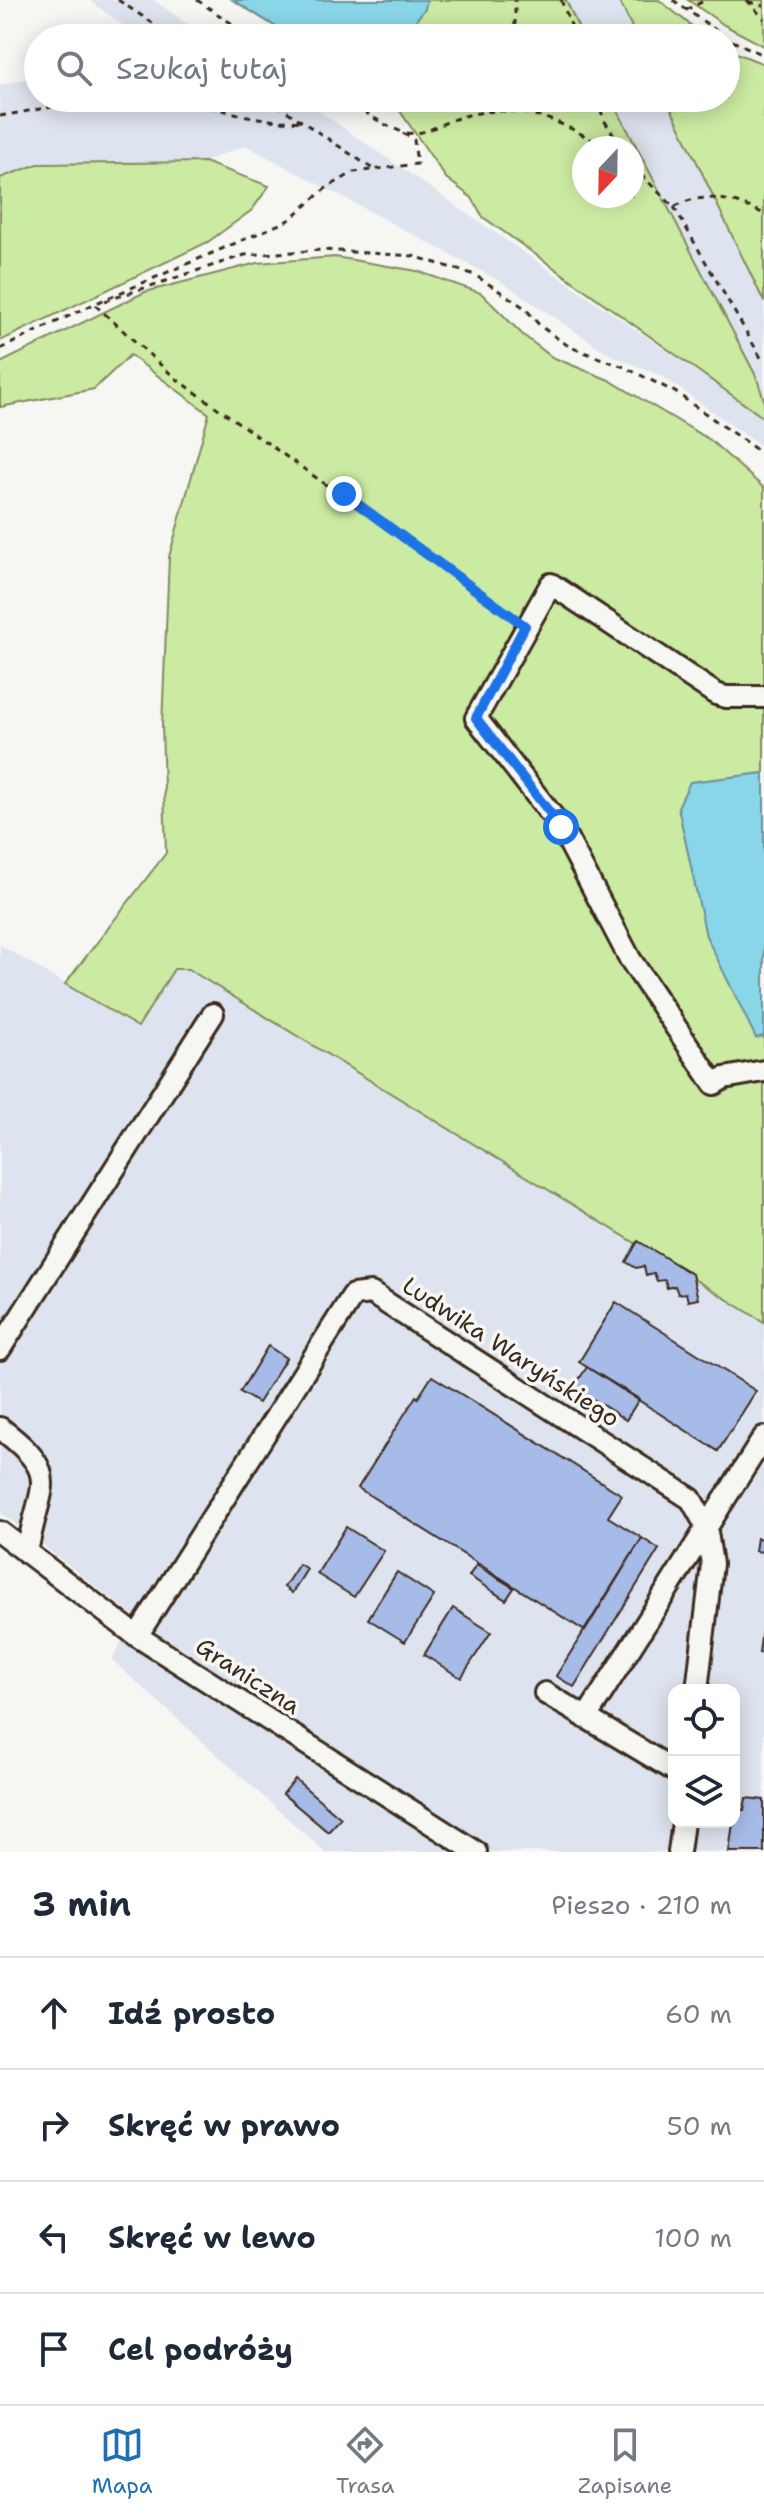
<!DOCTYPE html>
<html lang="pl">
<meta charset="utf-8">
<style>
:root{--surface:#fff;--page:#f6f6f7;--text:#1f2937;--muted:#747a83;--line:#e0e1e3;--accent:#1f6fb2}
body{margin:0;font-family:"Shantell Sans",sans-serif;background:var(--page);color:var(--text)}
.controls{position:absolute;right:24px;bottom:24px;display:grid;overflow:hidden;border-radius:16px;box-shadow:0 4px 20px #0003}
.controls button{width:72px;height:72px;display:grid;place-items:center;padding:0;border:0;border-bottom:2px solid var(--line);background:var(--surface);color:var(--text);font:40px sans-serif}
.compass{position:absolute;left:572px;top:136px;width:72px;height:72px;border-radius:50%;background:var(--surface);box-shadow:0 4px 20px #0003;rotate:202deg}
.stop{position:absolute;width:24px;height:24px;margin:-18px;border:6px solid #1a73e8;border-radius:50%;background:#fff}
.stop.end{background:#1a73e8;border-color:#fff;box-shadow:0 2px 8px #0008}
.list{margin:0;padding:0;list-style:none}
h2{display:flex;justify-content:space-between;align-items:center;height:104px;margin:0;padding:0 32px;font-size:34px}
h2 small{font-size:26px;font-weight:400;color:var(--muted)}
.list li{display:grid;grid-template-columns:52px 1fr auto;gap:24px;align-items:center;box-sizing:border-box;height:112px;padding:0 32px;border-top:2px solid var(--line)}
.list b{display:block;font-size:30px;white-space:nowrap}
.list em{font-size:26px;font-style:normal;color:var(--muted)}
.icon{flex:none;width:44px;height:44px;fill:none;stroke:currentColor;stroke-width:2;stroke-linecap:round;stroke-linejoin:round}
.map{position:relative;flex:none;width:764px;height:1852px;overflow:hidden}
.search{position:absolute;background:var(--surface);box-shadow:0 4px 20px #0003;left:24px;right:24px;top:24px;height:88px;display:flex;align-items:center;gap:20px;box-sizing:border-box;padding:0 28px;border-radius:44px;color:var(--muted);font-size:30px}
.sheet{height:552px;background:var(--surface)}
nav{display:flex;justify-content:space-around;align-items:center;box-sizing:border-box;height:112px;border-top:2px solid var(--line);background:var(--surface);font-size:22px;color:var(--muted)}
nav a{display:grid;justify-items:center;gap:4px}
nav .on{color:var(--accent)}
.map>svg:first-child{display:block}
.built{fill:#dee4ef;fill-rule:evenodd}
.green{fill:#cbeaa2;stroke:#838a60;stroke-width:2;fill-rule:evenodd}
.water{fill:#89d6e9;stroke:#6a9198;stroke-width:2}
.building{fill:#a7bbe9;stroke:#3b2a1e;stroke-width:2}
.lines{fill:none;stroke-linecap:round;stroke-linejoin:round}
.minor-casing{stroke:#3b2a1e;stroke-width:26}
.path{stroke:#3b2a1e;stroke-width:3;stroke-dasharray:6 6;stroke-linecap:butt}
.minor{stroke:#f6f6f2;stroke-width:20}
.route{stroke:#1a73e8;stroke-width:10}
.labels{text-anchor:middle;stroke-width:7;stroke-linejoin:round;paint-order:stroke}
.street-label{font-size:24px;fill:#3b2a1e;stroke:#f6f6f2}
</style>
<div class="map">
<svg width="764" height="1852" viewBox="0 0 764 1852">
<rect width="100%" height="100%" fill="#f6f6f2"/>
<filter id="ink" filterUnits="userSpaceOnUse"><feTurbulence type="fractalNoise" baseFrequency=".0125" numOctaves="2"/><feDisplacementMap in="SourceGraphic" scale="16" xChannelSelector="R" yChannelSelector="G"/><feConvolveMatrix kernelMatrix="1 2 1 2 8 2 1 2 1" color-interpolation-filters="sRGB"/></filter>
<g filter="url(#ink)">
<path class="built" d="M89,0H153L208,38H140Z
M566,0H619L637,38H583Z
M38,76V98H300L764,418V448L663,377L609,354L500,281L245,145L204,162L38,164L0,178V85Z
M611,98H666L764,302V400L756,376Z
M0,945L137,1027L174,969H187L764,1322V1852H325L112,1660L135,1617L0,1512ZM674,1690H734V1822H674Z"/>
<path class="green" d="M233,0H566L583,38H294Z
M619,0H659L707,38H637Z
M688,0H764V46L724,25Z
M726,49L764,64V302L666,98H726Z
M391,98H611L756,376L764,400V418L483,217L472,198L446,178ZM584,148H632V196H584Z
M204,162L269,186L252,210L208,242L0,341V178L38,164Z
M335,257L417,271L481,293L523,335L552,357L609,380L710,440L764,488V1322L188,969H174L138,1027L65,984L166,853L162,726L169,557L209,414L130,355L94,389L0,407V363L145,292L257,263Z"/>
<path class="water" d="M233,0H427L425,9L412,25L392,38H294Z
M764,773V1036L756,1038L706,936L678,807L690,782Z"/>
<path class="building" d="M638,1241L692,1274L698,1299L688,1301L686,1293L678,1294L675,1286L667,1288L665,1280L657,1281L654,1273L646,1275L644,1266L636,1268L626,1262Z
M616,1302L756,1391L718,1451L579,1362Z
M268,1346L286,1358L258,1403L240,1392Z
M587,1367L639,1399L626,1420L574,1387Z
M432,1376L622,1495L608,1517L642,1538L585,1631L358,1488L416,1396L418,1398Z
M346,1527L384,1551L354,1597L317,1574Z
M642,1538L659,1549L574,1687L556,1676Z
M757,1538L764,1539V1552L755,1551Z
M299,1564L307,1569L292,1593L284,1587Z
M476,1565L514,1588L506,1600L469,1576Z
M397,1572L434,1596L405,1642L368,1619Z
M453,1608L491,1632L461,1678L424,1655Z
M764,1614V1654L759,1653Z
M295,1779L341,1818L328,1832L283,1794Z
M746,1798L764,1800V1852H729L735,1808L744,1810Z"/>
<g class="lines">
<g class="minor-casing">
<path id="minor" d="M764,697H726L716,694L551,584L476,718L561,827L630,959L714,1084L724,1078L764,1071
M0,1349L213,1014
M0,1428C65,1477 38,1484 27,1553
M0,1532L137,1636L476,1852
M137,1636L353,1295L371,1293L691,1499L706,1526L712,1564L697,1690
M545,1693L674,1770
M586,1718L764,1437
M679,1852L683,1822"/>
</g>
<path class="path" d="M118,0L175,38
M197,0L253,38
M561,0L576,38
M673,0L728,39L764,55
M747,0L764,19
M749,2L764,6
M686,10L706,0
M515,38V0
M163,98C207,103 261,125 303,121
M267,98L373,169
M344,98C361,109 383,126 403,132C419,137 435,127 449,121C509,99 553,115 605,148
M522,98L535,114
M597,98L604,120L622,148
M0,116L103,98
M403,133L414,140L417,164L354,172L325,189L289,220L94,304L174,377L514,618
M632,166L674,207C703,190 736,200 764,214
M674,207L764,363
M105,301L245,255L323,250L413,256L475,275L525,308L540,326L570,347L624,367L675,392L764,455
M0,349L94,304"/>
<use href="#minor" class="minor"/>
</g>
</g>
<g class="lines" filter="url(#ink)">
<path class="route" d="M344,494L525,626L476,718L561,827"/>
</g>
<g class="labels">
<g class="street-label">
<text transform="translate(511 1352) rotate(33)" y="8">Ludwika Waryńskiego</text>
<text transform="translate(248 1676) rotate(33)" y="8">Graniczna</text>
</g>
</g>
</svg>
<div class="controls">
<button><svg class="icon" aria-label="locate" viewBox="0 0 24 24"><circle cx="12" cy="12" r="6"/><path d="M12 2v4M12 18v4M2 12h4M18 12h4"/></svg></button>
<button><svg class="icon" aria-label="layers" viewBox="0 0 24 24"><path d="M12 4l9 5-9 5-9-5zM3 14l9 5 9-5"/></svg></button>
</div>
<svg class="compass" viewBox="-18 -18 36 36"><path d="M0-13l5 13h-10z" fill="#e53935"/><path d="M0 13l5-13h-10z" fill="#747a83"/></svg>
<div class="stop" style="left:561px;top:827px"></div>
<div class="stop end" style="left:344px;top:494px"></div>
<div class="search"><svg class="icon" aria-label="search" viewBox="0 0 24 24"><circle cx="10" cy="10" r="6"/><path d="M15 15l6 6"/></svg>Szukaj tutaj</div>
</div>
<section class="sheet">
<h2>3 min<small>Pieszo · 210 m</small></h2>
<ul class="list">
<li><svg class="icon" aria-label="ahead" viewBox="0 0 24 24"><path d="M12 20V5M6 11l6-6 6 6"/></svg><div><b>Idź prosto</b></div><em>60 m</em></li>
<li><svg class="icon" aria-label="right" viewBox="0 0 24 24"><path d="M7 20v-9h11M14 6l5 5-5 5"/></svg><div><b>Skręć w prawo</b></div><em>50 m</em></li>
<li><svg class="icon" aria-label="left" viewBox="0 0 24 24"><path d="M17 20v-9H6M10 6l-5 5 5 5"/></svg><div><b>Skręć w lewo</b></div><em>100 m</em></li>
<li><svg class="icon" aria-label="arrive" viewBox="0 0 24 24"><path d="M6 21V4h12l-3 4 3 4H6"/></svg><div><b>Cel podróży</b></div></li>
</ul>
</section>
<nav>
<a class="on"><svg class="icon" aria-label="map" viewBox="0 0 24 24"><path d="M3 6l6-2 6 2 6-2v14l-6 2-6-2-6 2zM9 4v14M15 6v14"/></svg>Mapa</a>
<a><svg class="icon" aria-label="directions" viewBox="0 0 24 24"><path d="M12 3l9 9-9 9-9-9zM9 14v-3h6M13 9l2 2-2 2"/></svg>Trasa</a>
<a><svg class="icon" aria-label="saved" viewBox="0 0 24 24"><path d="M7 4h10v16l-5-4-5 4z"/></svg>Zapisane</a>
</nav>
